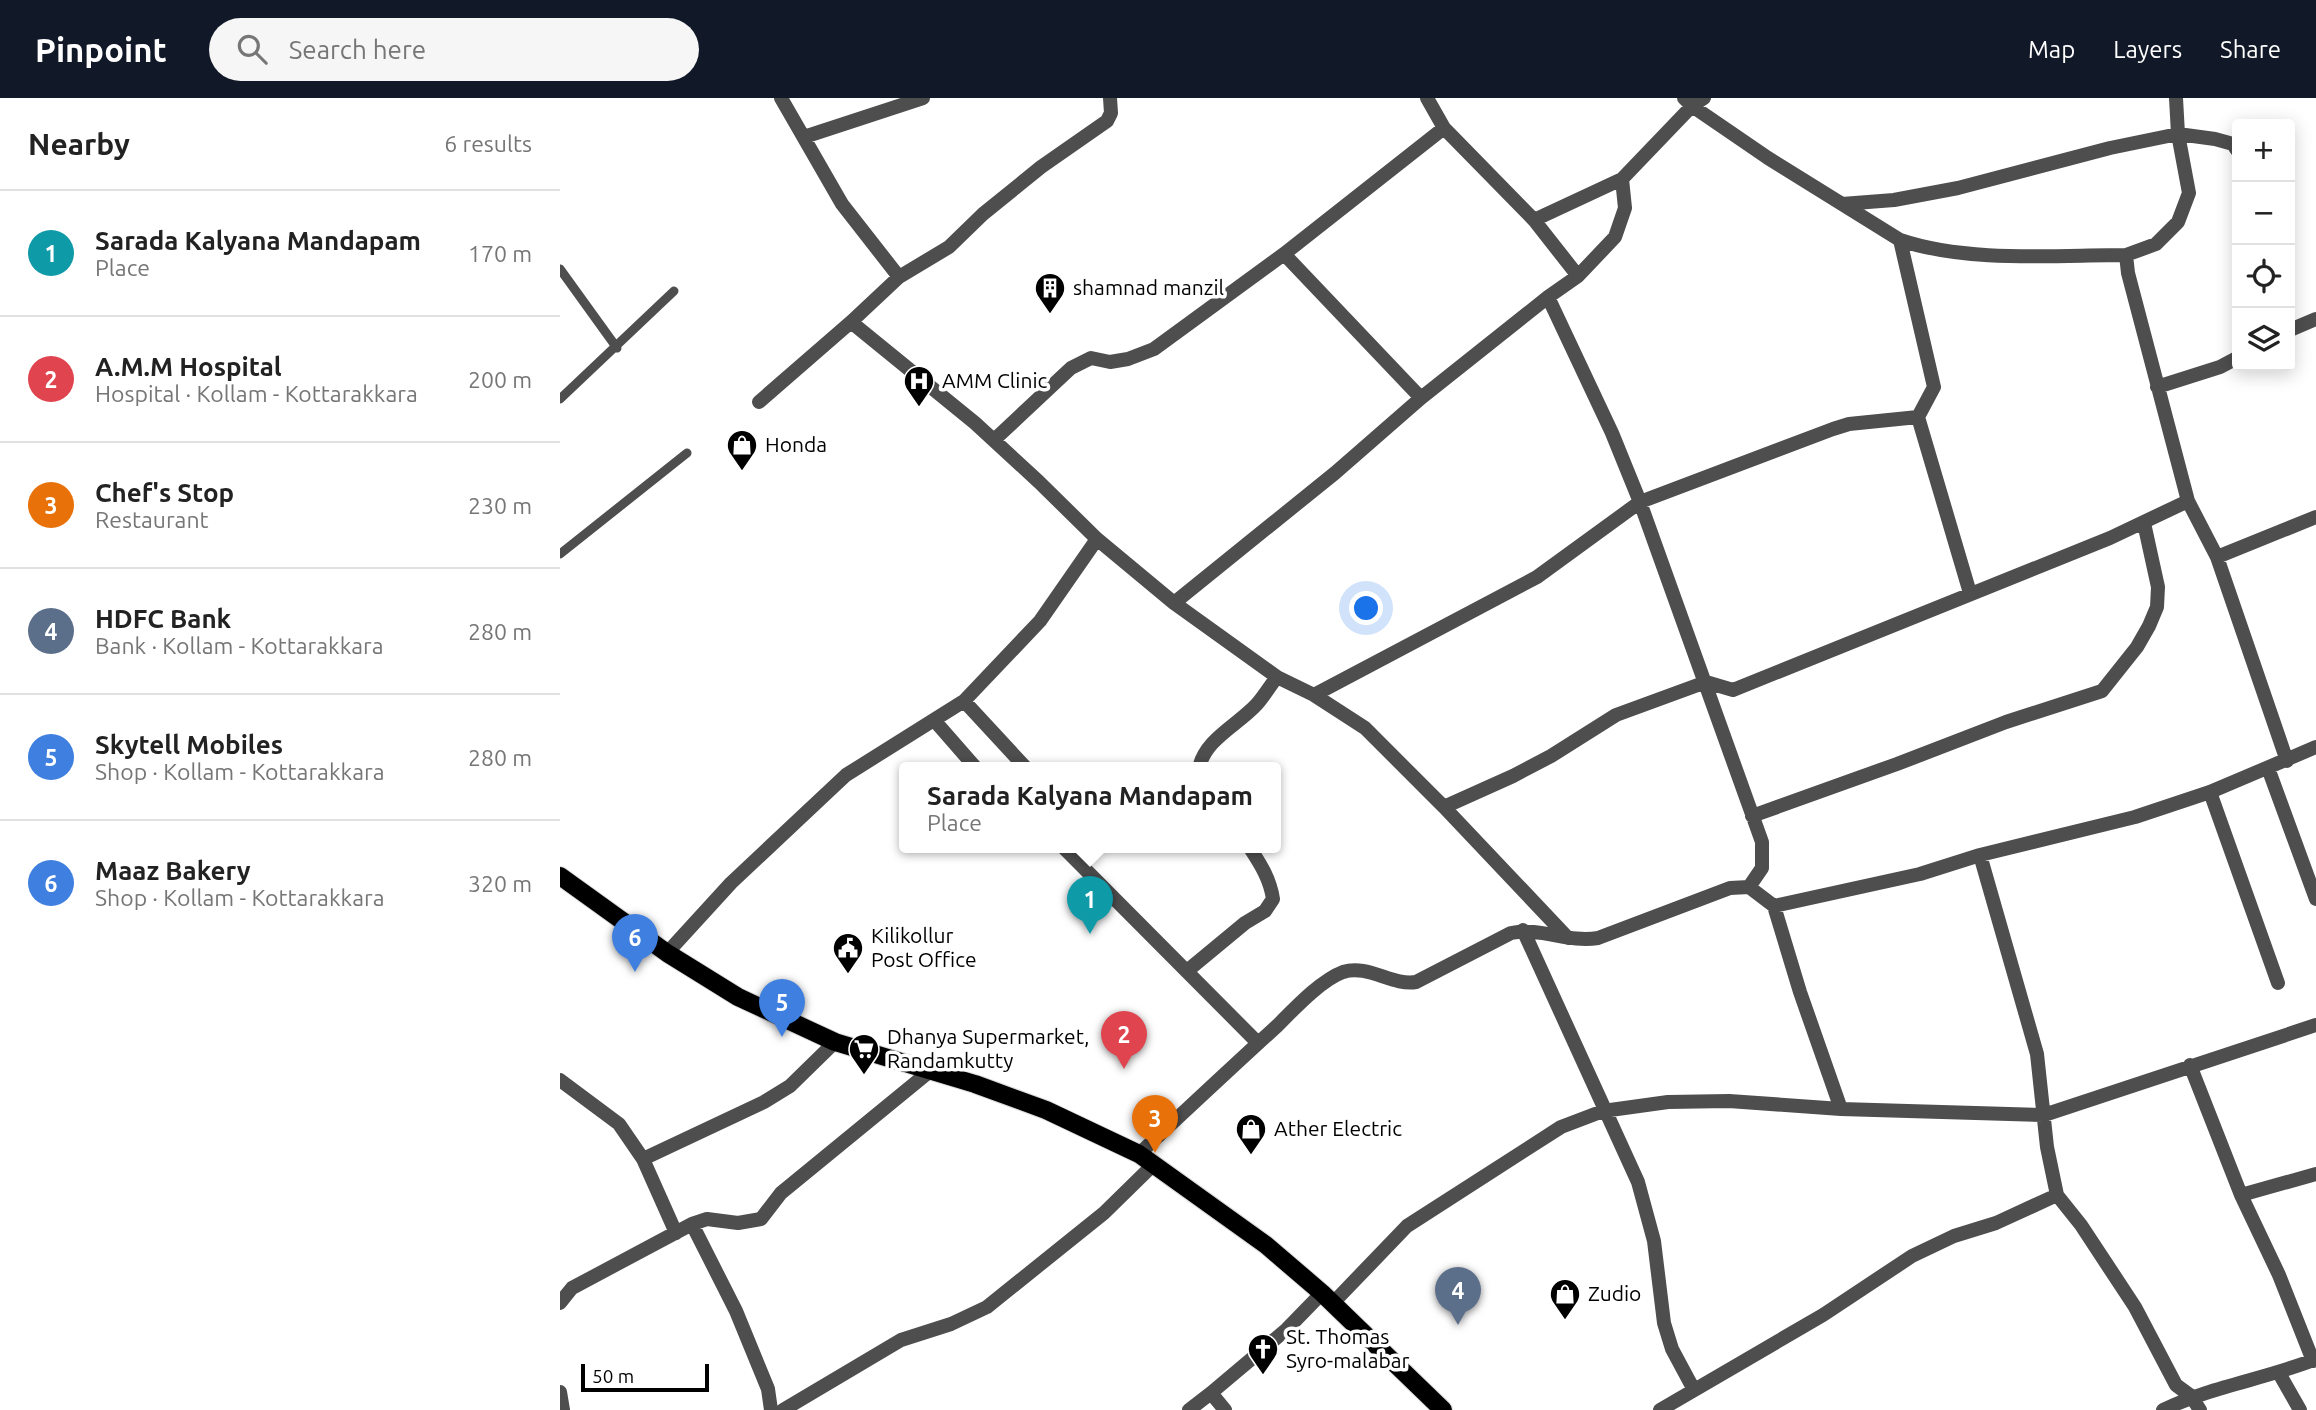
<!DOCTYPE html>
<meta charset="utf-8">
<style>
:root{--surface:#fff;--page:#f6f6f6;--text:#222;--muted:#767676;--line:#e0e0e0;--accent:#111827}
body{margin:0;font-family:Ubuntu,sans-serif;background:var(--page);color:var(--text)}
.controls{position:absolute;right:21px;top:21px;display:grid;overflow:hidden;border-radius:7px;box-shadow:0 4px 18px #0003}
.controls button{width:63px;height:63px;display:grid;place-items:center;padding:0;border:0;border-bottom:2px solid var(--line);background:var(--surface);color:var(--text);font:35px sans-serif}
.scale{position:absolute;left:21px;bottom:18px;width:128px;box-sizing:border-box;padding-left:7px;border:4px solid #000;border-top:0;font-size:19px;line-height:24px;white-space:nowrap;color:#000;-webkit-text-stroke:5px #fff;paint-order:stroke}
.you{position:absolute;left:807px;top:511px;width:24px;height:24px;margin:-18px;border:5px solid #fff;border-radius:50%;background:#1a73e8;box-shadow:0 0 0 10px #1a73e833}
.badge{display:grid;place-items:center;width:46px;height:46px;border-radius:50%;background:var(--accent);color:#fff;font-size:23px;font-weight:700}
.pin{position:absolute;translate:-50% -58px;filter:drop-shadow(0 2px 4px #0008)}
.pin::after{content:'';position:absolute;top:37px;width:24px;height:21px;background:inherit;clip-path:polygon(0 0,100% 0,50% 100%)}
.popup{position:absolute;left:339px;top:664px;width:382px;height:91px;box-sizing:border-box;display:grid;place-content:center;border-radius:7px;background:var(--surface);filter:drop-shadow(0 2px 5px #0005);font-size:23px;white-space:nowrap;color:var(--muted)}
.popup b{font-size:26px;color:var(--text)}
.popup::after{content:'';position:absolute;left:50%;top:100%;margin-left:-14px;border:14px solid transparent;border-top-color:var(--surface)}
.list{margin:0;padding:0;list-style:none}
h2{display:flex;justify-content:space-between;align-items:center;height:91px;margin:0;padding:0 28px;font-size:30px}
h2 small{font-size:23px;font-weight:400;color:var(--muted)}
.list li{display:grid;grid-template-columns:46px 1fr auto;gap:21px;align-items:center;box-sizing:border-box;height:126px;padding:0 28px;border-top:2px solid var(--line)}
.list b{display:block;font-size:26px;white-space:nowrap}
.list p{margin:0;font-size:23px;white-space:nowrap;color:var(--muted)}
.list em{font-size:23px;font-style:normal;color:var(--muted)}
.icon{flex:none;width:38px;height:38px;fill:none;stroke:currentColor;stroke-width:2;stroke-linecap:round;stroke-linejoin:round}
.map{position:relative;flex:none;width:1756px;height:1312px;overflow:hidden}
header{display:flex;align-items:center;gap:42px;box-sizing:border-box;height:98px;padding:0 35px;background:var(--accent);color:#fff}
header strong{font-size:33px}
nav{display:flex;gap:38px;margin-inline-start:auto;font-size:24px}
.search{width:490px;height:63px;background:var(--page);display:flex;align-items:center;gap:18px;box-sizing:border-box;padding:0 24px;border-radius:38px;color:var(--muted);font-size:26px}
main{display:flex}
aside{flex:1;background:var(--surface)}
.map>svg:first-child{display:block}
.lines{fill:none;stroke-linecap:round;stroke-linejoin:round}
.primary-casing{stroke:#dbdbdb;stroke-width:20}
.service{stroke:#4e4e4e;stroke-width:9}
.minor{stroke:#4e4e4e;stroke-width:14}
.primary{stroke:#000;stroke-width:18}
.labels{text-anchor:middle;stroke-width:7;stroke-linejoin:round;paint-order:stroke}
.poi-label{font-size:21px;fill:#000;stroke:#fff;text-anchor:start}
</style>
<header>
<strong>Pinpoint</strong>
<div class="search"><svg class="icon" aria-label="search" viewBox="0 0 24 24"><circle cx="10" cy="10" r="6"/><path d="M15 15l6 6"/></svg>Search here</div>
<nav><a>Map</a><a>Layers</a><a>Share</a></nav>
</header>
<main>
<aside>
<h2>Nearby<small>6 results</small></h2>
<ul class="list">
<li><span class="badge" style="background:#0f9aa8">1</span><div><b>Sarada Kalyana Mandapam</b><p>Place</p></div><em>170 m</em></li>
<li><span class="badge" style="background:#e0444e">2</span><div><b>A.M.M Hospital</b><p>Hospital · Kollam - Kottarakkara</p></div><em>200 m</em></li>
<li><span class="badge" style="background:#e8710a">3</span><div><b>Chef's Stop</b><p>Restaurant</p></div><em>230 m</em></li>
<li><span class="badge" style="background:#5c6f8a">4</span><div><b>HDFC Bank</b><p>Bank · Kollam - Kottarakkara</p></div><em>280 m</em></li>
<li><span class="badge" style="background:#3f7fe0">5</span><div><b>Skytell Mobiles</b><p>Shop · Kollam - Kottarakkara</p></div><em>280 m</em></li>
<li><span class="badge" style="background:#3f7fe0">6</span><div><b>Maaz Bakery</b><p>Shop · Kollam - Kottarakkara</p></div><em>320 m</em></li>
</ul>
</aside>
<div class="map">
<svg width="1756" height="1312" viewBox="0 0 1756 1312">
<rect width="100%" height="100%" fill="#fff"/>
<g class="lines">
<g class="primary-casing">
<path id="primary" d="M0,778L107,855L178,899L275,944L415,986L486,1012L579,1056L706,1147L762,1195L883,1312"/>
</g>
<path class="service" d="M0,171L57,250
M0,301L114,193
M0,456L127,355"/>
<path class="minor" d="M221,0L282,106L339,179
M867,0L884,30L974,122L1018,178
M1124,0L1132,8L1208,60L1340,142C1408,165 1495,157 1566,157
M1616,0L1618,36L1629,95L1618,124L1596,146L1566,157L1568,175L1628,403L1657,459L1727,663
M244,39L363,0
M1282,106L1334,102L1398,90L1550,50L1618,36L1655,41L1673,46L1677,52
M974,122L1062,81
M1340,142L1374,289L1358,319L1410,495
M724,156L884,30
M988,199L1052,335L1080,404L1202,744V770L1189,789
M291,224L415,325L479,384L537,441L614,505L717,579L754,597L805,630L884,709L1008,840
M1730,232L1756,221
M1597,289L1660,269L1677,260
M199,304L291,224L339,179L389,149L423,116L481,69L547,23L551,15L550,0
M434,342L511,270L531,260L550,264L568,261L594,251L724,156L861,300
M1657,459L1756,419
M614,505L775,375L861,300L988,199L1018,178L1055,139L1065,110L1062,81L1132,8L1144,0
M754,597L977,479L1080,404L1273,331L1289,326L1358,319
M404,603L466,670
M374,622L416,670
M639,670C645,641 678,627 697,606C704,598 710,588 717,579
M1708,670L1756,801
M1650,694L1718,885
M884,709L953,678L991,658L1056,617L1146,584L1173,592L1550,440L1628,403
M1192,718L1337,666L1446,624L1542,593L1577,549L1589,528L1597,509L1598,489L1584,425
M504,750L698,945
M1420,757L1477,956L1487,1049L1497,1097L1521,1127L1575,1209L1616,1287L1631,1298L1640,1312
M1214,808L1240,894L1281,1011
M963,832L1078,1084L1094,1143L1104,1225L1112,1251L1134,1292
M107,855L171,785L286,677L404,603L480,523L537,441
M627,873L685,825L705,813L713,801C710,781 701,767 690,750
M1630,967L1681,1097L1719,1177L1753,1263
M0,982L59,1026L83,1061L116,1135
M579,1056C625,1013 671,970 717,928C734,911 761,882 783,874C808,866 832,888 856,884L951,835C981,829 1008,845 1038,840L1170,790L1189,789L1214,808L1360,776L1420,757L1575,719L1650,694L1756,649
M83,1061L204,1004L230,988L275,944
M1681,1097L1756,1076
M132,1126L176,1213L208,1291L211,1312
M0,1205L12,1190L132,1126L147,1121L178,1125L201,1121L221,1095L370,973
M773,1205L847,1128L1001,1029L1043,1013L1108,1004L1169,1003L1281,1011L1484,1017L1756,927
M1719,1275L1740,1312
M0,1294L3,1312
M223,1312L341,1242L391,1226L427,1209L544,1115L594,1066
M629,1312L651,1295
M665,1312L651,1295L727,1231L762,1195
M1100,1312L1263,1217L1352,1158L1394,1138L1436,1125L1497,1097
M1603,1312C1652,1288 1706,1281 1756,1261"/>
<use href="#primary" class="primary"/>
</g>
<defs>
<g id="building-pin" transform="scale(1.575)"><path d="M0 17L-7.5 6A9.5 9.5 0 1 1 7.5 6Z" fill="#000" stroke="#fff"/><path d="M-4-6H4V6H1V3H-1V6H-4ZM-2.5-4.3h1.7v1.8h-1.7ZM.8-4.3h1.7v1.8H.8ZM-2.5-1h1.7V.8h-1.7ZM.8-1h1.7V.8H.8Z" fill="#fff"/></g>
<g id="hospital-pin" transform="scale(1.575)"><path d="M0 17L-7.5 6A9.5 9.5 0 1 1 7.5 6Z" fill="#000" stroke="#fff"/><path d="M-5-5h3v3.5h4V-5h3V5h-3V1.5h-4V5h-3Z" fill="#fff"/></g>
<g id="shop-pin" transform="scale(1.575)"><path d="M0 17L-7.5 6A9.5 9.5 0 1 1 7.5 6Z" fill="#000" stroke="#fff"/><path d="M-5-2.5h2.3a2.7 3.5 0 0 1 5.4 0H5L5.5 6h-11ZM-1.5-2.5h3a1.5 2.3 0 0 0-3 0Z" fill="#fff"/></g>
<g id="civic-pin" transform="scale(1.575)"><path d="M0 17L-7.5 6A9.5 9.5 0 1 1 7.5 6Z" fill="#000" stroke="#fff"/><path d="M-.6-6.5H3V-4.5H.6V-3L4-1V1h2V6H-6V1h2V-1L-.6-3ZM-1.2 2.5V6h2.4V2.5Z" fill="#fff"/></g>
<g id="supermarket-pin" transform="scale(1.575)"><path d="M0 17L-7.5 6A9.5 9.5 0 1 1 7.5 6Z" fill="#000" stroke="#fff"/><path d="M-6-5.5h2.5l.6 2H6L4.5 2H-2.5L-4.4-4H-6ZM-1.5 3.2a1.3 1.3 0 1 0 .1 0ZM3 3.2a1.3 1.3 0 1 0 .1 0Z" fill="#fff"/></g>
<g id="church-pin" transform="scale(1.575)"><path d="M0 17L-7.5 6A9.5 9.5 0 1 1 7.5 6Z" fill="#000" stroke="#fff"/><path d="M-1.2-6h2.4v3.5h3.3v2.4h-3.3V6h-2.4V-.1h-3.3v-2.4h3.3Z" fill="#fff"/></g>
</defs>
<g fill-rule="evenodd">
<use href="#building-pin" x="490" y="190"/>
<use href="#hospital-pin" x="359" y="283"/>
<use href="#shop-pin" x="182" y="347"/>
<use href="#civic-pin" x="288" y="850"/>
<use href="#supermarket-pin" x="304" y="951"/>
<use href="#shop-pin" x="691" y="1031"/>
<use href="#shop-pin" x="1005" y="1196"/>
<use href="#church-pin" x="703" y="1251"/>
</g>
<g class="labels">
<g class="poi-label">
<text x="513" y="197">shamnad manzil</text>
<text x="382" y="290">AMM Clinic</text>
<text x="205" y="354">Honda</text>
<text x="311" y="845">Kilikollur<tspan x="311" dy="24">Post Office</tspan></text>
<text x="327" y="946">Dhanya Supermarket,<tspan x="327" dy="24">Randamkutty</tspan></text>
<text x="714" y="1038">Ather Electric</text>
<text x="1028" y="1203">Zudio</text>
<text x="726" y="1246">St. Thomas<tspan x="726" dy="24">Syro-malabar</tspan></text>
</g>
</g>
</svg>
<div class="controls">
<button>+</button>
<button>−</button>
<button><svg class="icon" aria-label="locate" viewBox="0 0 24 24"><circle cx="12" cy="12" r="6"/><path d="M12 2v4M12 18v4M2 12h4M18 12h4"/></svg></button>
<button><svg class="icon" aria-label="layers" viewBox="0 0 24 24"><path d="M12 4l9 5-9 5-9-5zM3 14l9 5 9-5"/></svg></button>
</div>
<div class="scale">50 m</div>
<div class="you"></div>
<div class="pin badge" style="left:530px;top:836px;background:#0f9aa8">1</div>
<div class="popup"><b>Sarada Kalyana Mandapam</b>Place</div>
<div class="pin badge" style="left:564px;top:971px;background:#e0444e">2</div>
<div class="pin badge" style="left:595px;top:1055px;background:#e8710a">3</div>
<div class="pin badge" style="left:898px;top:1227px;background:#5c6f8a">4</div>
<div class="pin badge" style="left:222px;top:939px;background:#3f7fe0">5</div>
<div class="pin badge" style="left:75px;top:874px;background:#3f7fe0">6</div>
</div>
</main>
